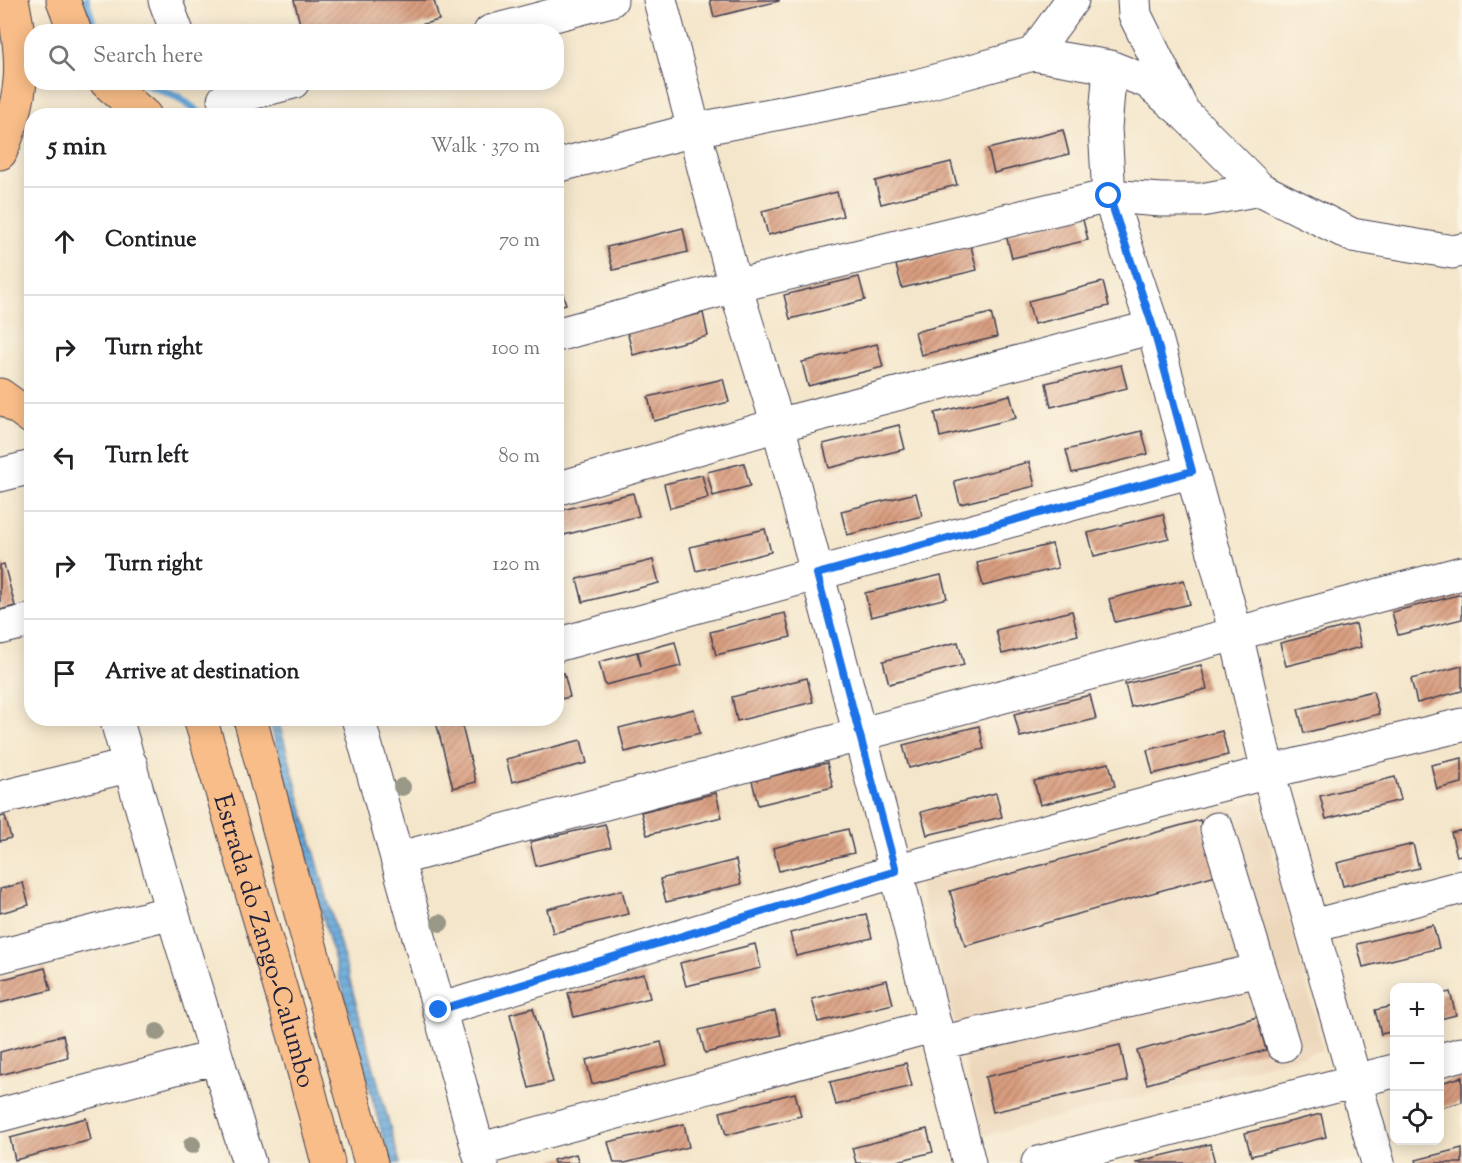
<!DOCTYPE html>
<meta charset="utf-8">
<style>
:root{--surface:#fff;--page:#f2f2f2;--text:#202124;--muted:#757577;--line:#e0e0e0}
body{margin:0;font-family:"Sorts Mill Goudy",serif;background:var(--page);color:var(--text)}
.controls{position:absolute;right:18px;bottom:18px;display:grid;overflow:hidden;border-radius:12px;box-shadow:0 3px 15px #0003}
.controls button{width:54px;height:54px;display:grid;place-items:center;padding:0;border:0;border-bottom:2px solid var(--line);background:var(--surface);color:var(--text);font:30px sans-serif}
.stop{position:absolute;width:18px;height:18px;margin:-14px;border:4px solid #1a73e8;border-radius:50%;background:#fff}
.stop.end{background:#1a73e8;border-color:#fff;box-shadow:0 2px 6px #0008}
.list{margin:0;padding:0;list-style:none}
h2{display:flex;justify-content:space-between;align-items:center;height:78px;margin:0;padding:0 24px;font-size:26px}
h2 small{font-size:20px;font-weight:400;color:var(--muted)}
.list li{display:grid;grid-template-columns:39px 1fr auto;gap:18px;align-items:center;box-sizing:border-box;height:108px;padding:0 24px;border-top:2px solid var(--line)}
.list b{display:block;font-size:22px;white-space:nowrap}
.list em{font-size:20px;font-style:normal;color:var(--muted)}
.icon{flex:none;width:33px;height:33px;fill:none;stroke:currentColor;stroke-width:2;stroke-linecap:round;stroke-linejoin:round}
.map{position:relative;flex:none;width:1462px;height:1163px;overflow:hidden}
.search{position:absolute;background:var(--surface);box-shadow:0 3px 15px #0003;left:24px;top:24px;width:540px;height:66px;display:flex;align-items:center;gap:15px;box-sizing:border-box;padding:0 21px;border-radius:24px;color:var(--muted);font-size:22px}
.panel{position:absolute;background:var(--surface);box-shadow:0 3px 15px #0003;left:24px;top:108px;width:540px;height:618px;border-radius:24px}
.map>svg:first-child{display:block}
.built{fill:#edd7bb}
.water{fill:url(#water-rules);stroke:#44668b;stroke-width:1.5}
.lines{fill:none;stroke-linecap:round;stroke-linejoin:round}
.stream{stroke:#66a9db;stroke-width:8}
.building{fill:url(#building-hatch)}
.minor-casing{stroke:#423f51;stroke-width:35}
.major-casing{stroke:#423f51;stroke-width:35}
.minor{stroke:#fff;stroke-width:33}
.major{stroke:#f8bd88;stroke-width:33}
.tree{fill:#999886}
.route{stroke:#1a73e8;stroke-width:8}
.labels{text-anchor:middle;stroke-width:5;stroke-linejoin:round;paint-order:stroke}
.street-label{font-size:26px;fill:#22223b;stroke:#fcf5e5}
</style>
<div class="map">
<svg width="1462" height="1163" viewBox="0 0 1462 1163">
<defs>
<pattern id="water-rules" width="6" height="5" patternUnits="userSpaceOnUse" patternTransform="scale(1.5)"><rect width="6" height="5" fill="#66a9db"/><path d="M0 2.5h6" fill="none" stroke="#5489b3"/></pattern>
<pattern id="building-hatch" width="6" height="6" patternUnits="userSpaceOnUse" patternTransform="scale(1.5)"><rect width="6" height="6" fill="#d99e80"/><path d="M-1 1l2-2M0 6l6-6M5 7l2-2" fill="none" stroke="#b0806a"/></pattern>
</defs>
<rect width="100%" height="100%" fill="#fcf5e5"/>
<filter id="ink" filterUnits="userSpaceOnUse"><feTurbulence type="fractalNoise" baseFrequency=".0167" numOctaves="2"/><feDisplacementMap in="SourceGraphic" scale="12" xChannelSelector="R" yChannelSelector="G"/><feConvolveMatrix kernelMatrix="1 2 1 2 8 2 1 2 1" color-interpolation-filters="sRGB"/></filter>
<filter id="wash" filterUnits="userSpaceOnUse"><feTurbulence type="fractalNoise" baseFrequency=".008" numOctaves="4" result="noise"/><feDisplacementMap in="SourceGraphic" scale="24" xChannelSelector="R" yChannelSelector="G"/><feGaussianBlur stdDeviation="1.35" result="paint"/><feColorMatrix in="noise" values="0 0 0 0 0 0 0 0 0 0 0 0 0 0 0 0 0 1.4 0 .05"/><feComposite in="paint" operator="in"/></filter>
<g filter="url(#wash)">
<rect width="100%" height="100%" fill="#f4e6cb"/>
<path class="built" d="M1259,799L1323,1050L984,1136L919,884Z"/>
<path class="water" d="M269,719H278L400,1163H390Z"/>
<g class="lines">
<path class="stream" d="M86,0L95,32
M142,82L178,97L203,116"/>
</g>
<g id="blocks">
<path class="building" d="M294,0H434L439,20L394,32H302Z
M710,0H779V1L714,17Z
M1063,130L1069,154L994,173L988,149Z
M951,162L957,185L881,204L875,181Z
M837,192L843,216L768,235L762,211Z
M1082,216L1088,240L1012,258L1006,235Z
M683,228L688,252L613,270L607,247Z
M971,246L977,270L902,288L896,265Z
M556,274L566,304L556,307Z
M859,277L865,300L790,319L784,295Z
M1103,282L1109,306L1034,324L1028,301Z
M703,313L708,336L633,355L627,331Z
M991,313L997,337L921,355L915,332Z
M877,344L883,367L808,386L802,362Z
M1121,365L1127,388L1051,407L1046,383Z
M723,379L729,402L654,421L648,397Z
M1010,395L1016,418L940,437L935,413Z
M899,425L905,449L829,468L823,444Z
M1142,431L1148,454L1072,473L1066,450Z
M1029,462L1035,486L960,504L954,481Z
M744,463L750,486L713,496L707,472Z
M702,475L708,498L670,508L664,484Z
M633,493L639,516L564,535L558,511Z
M916,493L922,516L847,535L841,511Z
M1163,514L1169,538L1094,556L1088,533Z
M765,529L771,552L696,571L690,547Z
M1052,544L1058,568L983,586L977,563Z
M653,560L659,583L583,602L577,579Z
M4,564L15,606L0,610V565Z
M941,575L947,598L871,617L865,593Z
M1184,580L1190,604L1115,622L1109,599Z
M1462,594V619L1398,635L1392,612Z
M1072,611L1078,635L1002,654L996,630Z
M785,613L791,637L716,655L710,632Z
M1356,624L1361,647L1286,666L1280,643Z
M675,642L681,666L605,685L599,662L637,652L641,666L638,652Z
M958,642L964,665L889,684L883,661Z
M1201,665L1207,689L1131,707L1125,684Z
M1462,666V691L1417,703L1411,679Z
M564,673L570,697L556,700V675Z
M807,678L813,702L737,721L732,697Z
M1373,691L1379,714L1304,733L1298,709Z
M1090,695L1096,719L1020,737L1014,714Z
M694,709L700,733L625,752L619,728Z
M435,718H460L476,782L453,788Z
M979,726L984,749L909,768L903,745Z
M1222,731L1228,755L1153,774L1147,750Z
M581,740L587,763L512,782L506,759Z
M1462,758V783L1437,789L1431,765Z
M827,763L833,787L758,805L752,781Z
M1109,763L1115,786L1040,805L1034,781Z
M1395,777L1401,800L1326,819L1320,796Z
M716,793L722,817L647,835L641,812Z
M996,793L1002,817L927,835L921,812Z
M5,816L11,838L0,841V817Z
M1200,820L1216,875L965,946L950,891Z
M605,824L611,847L536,866L530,842Z
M848,829L854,853L779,871L773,848Z
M1462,830V855L1457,856L1451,833Z
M1413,844L1419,868L1343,886L1337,863Z
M736,860L741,884L666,902L660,879Z
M23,883L29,905L0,913V889Z
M622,890L628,914L553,933L547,909Z
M866,914L872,938L796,956L790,933Z
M1433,925L1439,948L1363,967L1357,944Z
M755,944L761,968L686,986L680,963Z
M45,968L51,990L0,1003V980Z
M644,974L650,998L574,1017L568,993Z
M887,980L893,1004L818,1022L812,999Z
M1450,992L1456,1015L1440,1019V994Z
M1394,1006V1031L1381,1034L1375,1010Z
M533,1008L553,1082L529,1088L510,1014Z
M775,1011L781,1035L705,1053L699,1030Z
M1257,1017L1266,1050L1147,1084L1137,1051Z
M63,1035L68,1057L0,1075V1052Z
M661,1042L667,1065L592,1084L586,1060Z
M1120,1045L1128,1081L993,1112L985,1077Z
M906,1063L912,1086L836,1105L830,1082Z
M1462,1077V1102L1440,1108V1083Z
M795,1093L801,1116L726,1135L720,1112Z
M1321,1114L1326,1137L1251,1156L1245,1133Z
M86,1118L91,1140L15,1160L10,1138Z
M684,1124L689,1147L625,1163H614L608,1142Z
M927,1129L933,1152L890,1163H856L852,1148Z
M1210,1144L1215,1163H1136V1162Z
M1462,1148V1163H1417L1416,1160Z
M576,1154L579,1163H554L553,1160Z"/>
</g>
</g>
<g filter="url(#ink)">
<use href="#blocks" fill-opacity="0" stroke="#423f51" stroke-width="1.5"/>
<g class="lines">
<g class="minor-casing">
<path id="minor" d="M165,0L177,32
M660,0L735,286L778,425L896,871L969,1163
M1134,0L1135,15L1183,112L1260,189L1352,235L1453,252L1462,250
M490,32L611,0
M1033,54L1072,0
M224,100L293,82
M556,166L694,130L917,86L1033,54L1110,67L1148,82L1183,112
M1260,189L1201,200H1161L1109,196L1153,327L1236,634L1268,772L1378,1163
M556,335L735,286L1109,196L1105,128L1110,67
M0,475L32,467
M556,489L778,425L1153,327
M0,628L32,620
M556,645L1192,471
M116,718L172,912L249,1163
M358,718L482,1163
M0,798L131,765
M1217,829L1283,1045
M397,859L1462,573
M1313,926L1462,887
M0,956L172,912
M439,1010L896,871L1268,772L1462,725
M939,1043L1260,970
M1440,1060L1462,1054
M0,1115L216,1057
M478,1150L935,1025
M1038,1163L1394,1071"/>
</g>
<g class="major-casing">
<g id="major">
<path d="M63,0L75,32"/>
<path d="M106,82L145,116"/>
<path d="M0,153C25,95 25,61 12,0"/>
<path d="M0,395L32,418"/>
<path id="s1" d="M200,718L296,1041L328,1163"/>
<path d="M250,718L302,917L371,1163"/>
</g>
</g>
<use href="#minor" class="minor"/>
<use href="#major" class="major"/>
</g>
<g class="tree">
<circle cx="402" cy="787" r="9"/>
<circle cx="440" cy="923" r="9"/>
<circle cx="157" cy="1032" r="9"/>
<circle cx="192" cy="1145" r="9"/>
</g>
</g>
<g class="lines" filter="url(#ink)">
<path class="route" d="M439,1010L896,871L817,574L1192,471L1153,327L1109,196"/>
</g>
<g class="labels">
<g class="street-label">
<text dy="9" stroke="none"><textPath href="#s1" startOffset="232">Estrada do Zango-Calumbo</textPath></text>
</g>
</g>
</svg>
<div class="controls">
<button>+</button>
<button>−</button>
<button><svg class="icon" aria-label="locate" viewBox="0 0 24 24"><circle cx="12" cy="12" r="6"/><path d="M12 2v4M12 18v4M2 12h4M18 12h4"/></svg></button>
</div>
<div class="stop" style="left:1109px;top:196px"></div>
<div class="stop end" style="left:439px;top:1010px"></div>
<div class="search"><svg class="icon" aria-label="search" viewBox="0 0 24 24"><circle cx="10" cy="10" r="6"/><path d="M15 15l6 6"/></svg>Search here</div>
<section class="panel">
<h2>5 min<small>Walk · 370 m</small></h2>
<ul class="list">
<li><svg class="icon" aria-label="ahead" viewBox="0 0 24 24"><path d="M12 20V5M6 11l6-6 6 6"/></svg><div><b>Continue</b></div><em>70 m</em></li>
<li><svg class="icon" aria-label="right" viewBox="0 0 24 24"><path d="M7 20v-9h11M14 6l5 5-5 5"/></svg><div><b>Turn right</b></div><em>100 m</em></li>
<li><svg class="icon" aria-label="left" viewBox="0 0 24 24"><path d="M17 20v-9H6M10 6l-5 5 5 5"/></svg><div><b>Turn left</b></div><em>80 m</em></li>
<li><svg class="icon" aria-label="right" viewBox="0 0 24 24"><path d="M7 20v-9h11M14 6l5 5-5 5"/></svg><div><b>Turn right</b></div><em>120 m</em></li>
<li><svg class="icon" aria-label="arrive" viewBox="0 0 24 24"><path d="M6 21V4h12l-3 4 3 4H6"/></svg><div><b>Arrive at destination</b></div></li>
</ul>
</section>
</div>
